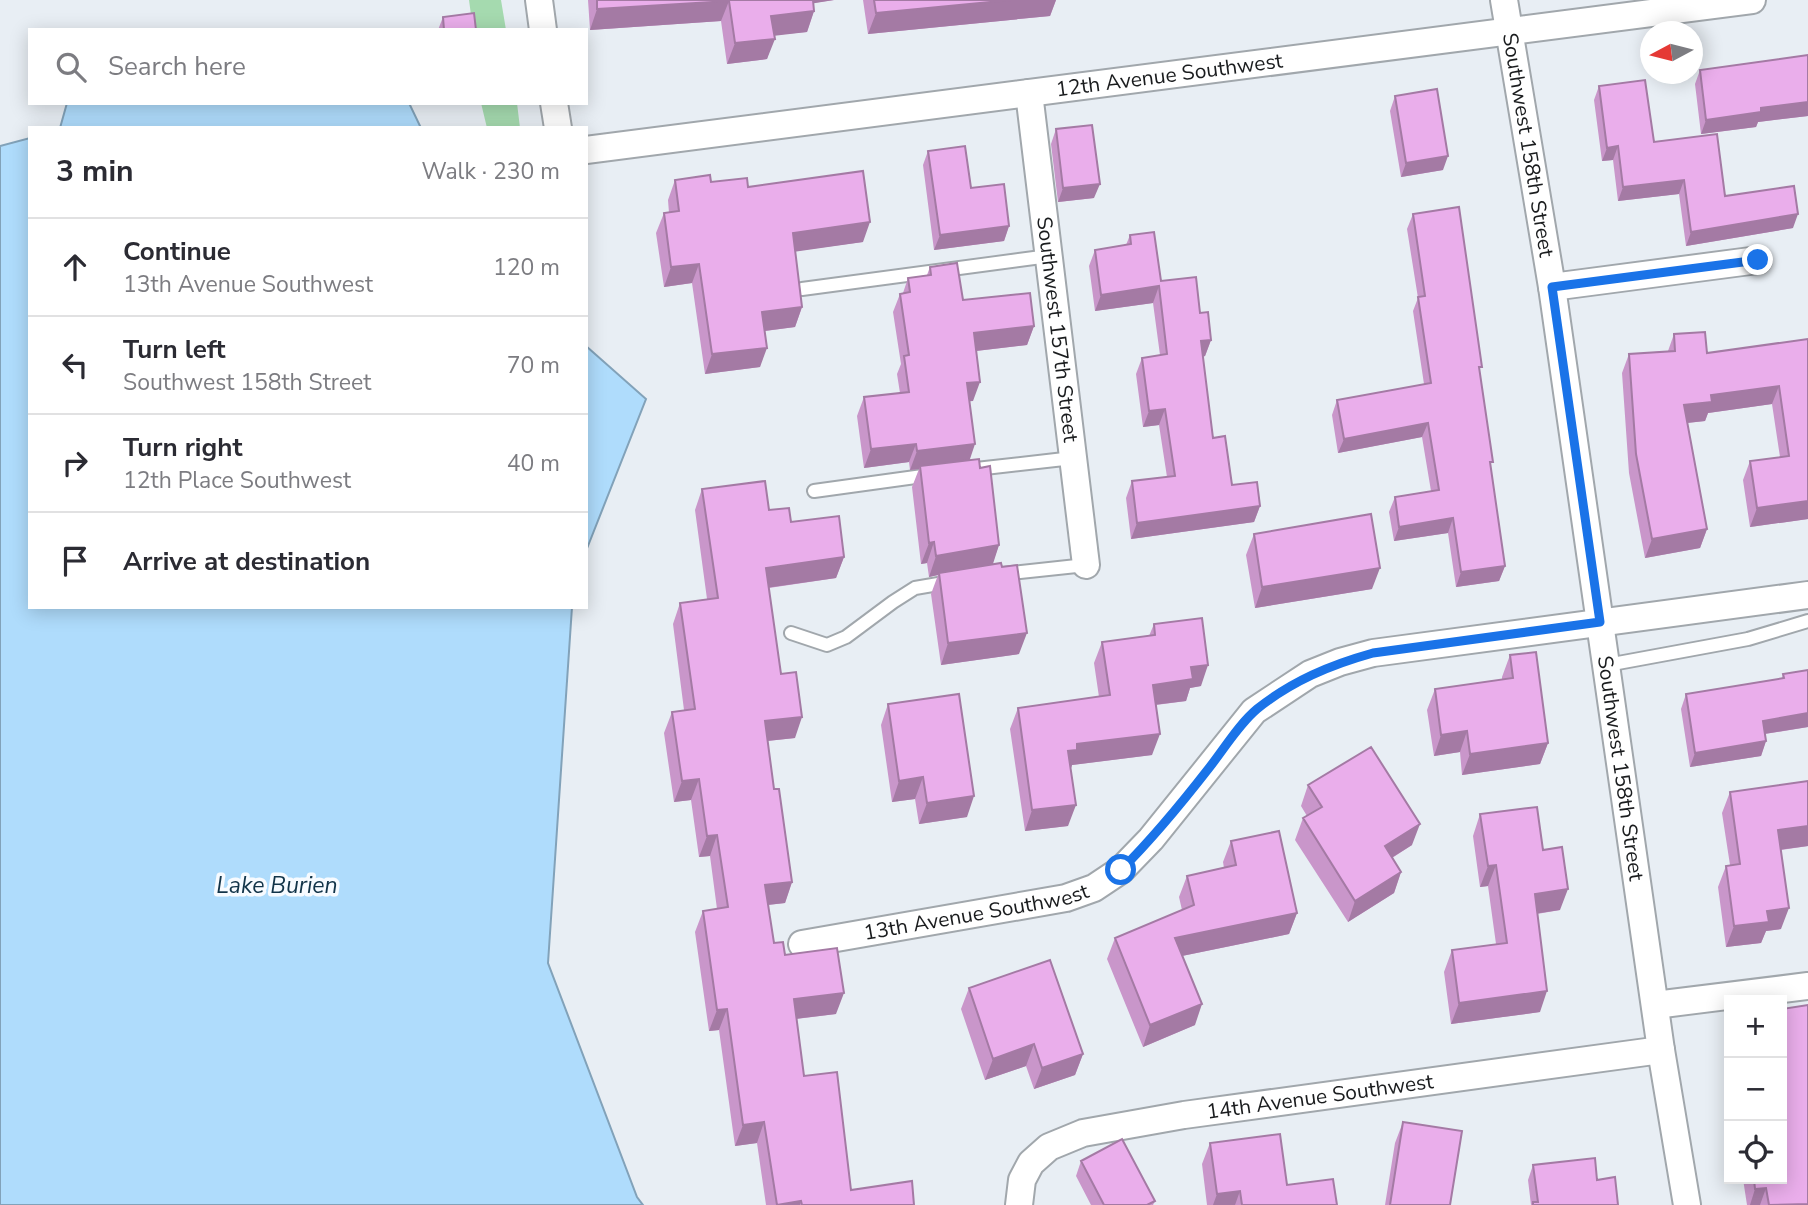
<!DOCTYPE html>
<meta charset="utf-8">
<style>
:root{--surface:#fff;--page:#f7f7f7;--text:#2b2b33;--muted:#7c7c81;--line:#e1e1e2}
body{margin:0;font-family:"Nunito Sans",sans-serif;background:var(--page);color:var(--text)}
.controls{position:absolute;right:21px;bottom:21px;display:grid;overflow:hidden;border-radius:0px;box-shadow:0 4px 18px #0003}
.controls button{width:63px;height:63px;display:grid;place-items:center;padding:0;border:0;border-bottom:2px solid var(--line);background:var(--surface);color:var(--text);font:35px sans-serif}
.compass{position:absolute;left:1640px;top:21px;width:63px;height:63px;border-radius:50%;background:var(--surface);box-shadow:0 4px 18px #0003;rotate:263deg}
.stop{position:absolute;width:21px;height:21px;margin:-16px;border:5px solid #1a73e8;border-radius:50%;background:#fff}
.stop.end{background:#1a73e8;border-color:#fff;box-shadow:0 2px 7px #0008}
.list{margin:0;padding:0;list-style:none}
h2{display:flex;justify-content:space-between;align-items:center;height:91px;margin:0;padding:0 28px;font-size:30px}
h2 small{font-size:23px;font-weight:400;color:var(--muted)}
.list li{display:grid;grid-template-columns:46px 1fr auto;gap:21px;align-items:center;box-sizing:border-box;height:98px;padding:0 28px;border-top:2px solid var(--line)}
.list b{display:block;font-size:26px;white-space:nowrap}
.list p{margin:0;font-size:23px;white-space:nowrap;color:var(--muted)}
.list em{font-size:23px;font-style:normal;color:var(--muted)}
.icon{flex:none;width:38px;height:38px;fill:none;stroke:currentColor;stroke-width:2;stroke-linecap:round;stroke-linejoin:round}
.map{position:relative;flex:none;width:1808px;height:1205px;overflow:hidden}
.search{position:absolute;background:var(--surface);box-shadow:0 4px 18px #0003;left:28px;top:28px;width:560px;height:77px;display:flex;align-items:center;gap:18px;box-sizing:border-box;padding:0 24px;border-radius:0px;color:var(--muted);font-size:26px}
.panel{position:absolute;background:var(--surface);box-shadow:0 4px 18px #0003;left:28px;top:126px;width:560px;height:483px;border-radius:0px}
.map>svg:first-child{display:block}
.green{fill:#a5daaf}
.water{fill:#afdcfc;stroke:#82a2b9;stroke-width:2}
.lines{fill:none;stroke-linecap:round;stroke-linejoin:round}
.service-casing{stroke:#a1a7ac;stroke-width:16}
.minor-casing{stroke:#a1a7ac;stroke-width:30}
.service{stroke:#fff;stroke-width:12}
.minor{stroke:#fff;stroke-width:26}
.wall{fill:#c996ca}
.shaded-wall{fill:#a47aa4}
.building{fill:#eaaeeb;stroke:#a47aa4;stroke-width:2}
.route{stroke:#1a73e8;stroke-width:9}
.labels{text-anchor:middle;stroke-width:7;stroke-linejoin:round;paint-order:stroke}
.street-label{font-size:21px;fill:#1a1c1e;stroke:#f7fbff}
.water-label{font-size:23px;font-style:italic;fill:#123449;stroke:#f7fbff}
</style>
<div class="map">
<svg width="1808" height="1205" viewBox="0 0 1808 1205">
<rect width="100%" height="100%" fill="#e8eef4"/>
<path class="green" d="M469,0H501L506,30H473Z
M481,103H517L520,128H487Z"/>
<path class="water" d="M67,103H409L421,128H60Z
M30,138V607H572L548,963L637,1197L643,1205H0V146Z
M586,346L646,399L586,551Z"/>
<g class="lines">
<g class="service-casing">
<path id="service" d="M802,289L1049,256
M976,469L1073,458
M814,491L930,475
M1002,574L1086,565
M791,633L827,645L846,637L893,602L915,588L950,582
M1607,665L1748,639L1808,621"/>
</g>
<g class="minor-casing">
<g id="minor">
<path d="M539,0L543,30"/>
<path id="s1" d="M1504,0L1552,287L1661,1050L1687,1205"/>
<path id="s2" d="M1029,93L1086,565"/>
<path d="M554,103L558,128"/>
<path id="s3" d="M586,150L1752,0"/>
<path d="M1552,287L1758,260"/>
<path id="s4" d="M802,944L1066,898L1094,888L1121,870L1151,839L1254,711L1310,674L1340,662L1373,653L1808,595"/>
<path d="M1655,1005L1808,986"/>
<path id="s5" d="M1019,1205L1022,1180L1031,1163L1049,1147L1083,1133L1184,1115L1661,1050"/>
</g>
</g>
<use href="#service" class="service"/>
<use href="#minor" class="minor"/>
</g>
<path class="wall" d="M588,0H834L813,3L814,11L807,32L774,35L767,59L727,64L721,21L590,30Z
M863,0H1056L1050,16L868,34Z
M443,17L476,30H438Z
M1808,55V116L1758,122L1756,127L1701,134L1695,84L1700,70Z
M1599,86L1654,142L1725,196L1793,228L1686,246L1679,194L1618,201L1613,160L1602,161L1594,100Z
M1395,96L1443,170L1401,177L1390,111Z
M1056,129L1094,198L1058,202L1051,144Z
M928,151L971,188L1009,226L1004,241L934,250L923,165Z
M675,180L711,182L748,187L863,242L795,251L802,307L795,327L765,331L760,367L705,374L692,283L664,287L656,233L664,213H669L668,200Z
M1413,214L1480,374L1491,468L1505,566L1499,581L1456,587L1448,533L1394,541L1389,512L1395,497L1431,491L1422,437L1338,453L1332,415L1337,400L1424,384L1413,311L1418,298L1407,229Z
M1130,235L1161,281L1200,313L1211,340L1205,356L1203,357L1213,438L1232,485L1260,506L1254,522L1131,539L1126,498L1132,481L1167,477L1159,425L1143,427L1136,374L1142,358L1160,355L1153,303L1095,311L1089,266L1095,250L1126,245Z
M930,267L963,300L1034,326L1027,345L976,351L973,401H970V460L980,468L999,545L992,564L1019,654L941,665L931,594L938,575L929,577L927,563L921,564L912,487L919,469L910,470L909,462L864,468L857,416L864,397L900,393L897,374L901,364L893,312L900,294L903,293L908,278L927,275Z
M1674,334L1707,353L1808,339V519L1750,527L1743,480L1750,461L1780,457L1772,404L1708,413L1705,421L1687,423L1707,529L1700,548L1645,558L1629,473L1622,373L1629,354L1668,351Z
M702,489L769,510L791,522L844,557L836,578L769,588L781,674L795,738L767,741L774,789L792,882L785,903L768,905L774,943L836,1014L796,1019L804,1076L851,1190L914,1205H766L757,1143L735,1146L719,1030L709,1031L695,932L703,911L717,909L710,856L699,857L691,800L674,802L664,733L672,712L684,710L673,624L680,603L707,599L695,510Z
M1254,534L1372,589L1255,608L1246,555Z
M1154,624L1201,686L1190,688L1186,701L1156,705L1152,755L1072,765L1071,768L1068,826L1025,831L1010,729L1018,708L1099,697L1094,663L1102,642L1149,636Z
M1510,655L1548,743L1540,764L1462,775L1460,752L1434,756L1427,710L1435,689L1502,680V677Z
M1783,674L1808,727L1765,734L1766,741L1761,756L1690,767L1681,709L1686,694L1782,679Z
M888,704L967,817L919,824L915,799L892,802L881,725Z
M1808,781V846L1781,850V929L1766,931L1761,943L1726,947L1718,887L1726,866L1730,865L1722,813L1730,792Z
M1308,785L1412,845L1392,858L1401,872L1394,893L1348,922L1295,840L1303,818L1307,816L1301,806Z
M1480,814L1543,850L1560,910L1537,914L1540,1012L1451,1024L1444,972L1452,950L1496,944L1488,886L1480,887L1473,836Z
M1231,841L1297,913L1289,934L1182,956L1195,1025L1143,1047L1107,959L1115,938L1182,910L1179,897L1187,876L1224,868L1223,862Z
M969,988L1083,1054L1075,1075L1034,1089L1026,1066L985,1080L961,1009Z
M1403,1122L1450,1205H1385L1395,1143Z
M1210,1143L1287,1185L1337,1205H1207L1202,1164Z
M1081,1161L1155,1201L1153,1205H1091L1076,1176Z
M1533,1165L1597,1180L1618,1205H1531L1528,1180Z
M1743,1179H1782L1808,1205H1747Z"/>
<path class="shaded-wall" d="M805,0H834L803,5Z
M1011,0H1056L1050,16L868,34L876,13Z
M729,1L721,21L590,30L597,9Z
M814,11L807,32L764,37L771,16Z
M775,39L767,59L727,64L735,43Z
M1808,102V116L1758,122L1756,127L1701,134L1706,120L1761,108Z
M1618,146L1613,160L1602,161L1607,148Z
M1448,156L1443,170L1401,177L1406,163Z
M1684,180L1679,194L1618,201L1623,187Z
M1100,184L1094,198L1058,202L1063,188Z
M1798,214L1793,228L1686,246L1691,232Z
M870,222L863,242L786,253L793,233Z
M1009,226L1004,241L934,250L940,235Z
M699,264L692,283L664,287L671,267Z
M1159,286L1153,303L1095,311L1101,295Z
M802,307L795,327L755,332L762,312Z
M1034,326L1027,345L967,352L974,333Z
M1211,340L1205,356L1195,358L1201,341Z
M767,348L760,367L705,374L712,354Z
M980,382L973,401L961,402L967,383Z
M1779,386L1772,404L1708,413L1705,421L1677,424L1684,405L1711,395Z
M1165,409L1159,425L1143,427L1149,411Z
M1428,423L1422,437L1338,453L1344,439Z
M916,444L909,462L864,468L871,449Z
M975,444L969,462L920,466L919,469L910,470L917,451Z
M1808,501V519L1750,527L1757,508Z
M1260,506L1254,522L1131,539L1137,523Z
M1453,518L1448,533L1394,541L1399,527Z
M1707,529L1700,548L1645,558L1652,539Z
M934,542L927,563L921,564L929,543Z
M999,545L992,567L939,573L938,575L929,577L936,556Z
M844,557L836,578L758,589L766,568Z
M1505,566L1499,581L1456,587L1461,572Z
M1380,568L1372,589L1255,608L1262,587Z
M1027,633L1019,654L941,665L948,643Z
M1208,665L1201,686L1190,688L1186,701L1145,706L1153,685L1191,667Z
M1808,713V727L1757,735L1763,721Z
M802,717L795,738L757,742L765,721Z
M1467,731L1460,752L1434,756L1441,735Z
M1160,734L1152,755L1072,765L1070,771L1068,751L1077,744Z
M1766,741L1761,756L1690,767L1695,753Z
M1548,743L1540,764L1462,775L1470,754Z
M923,777L915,799L892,802L899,781Z
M699,779L691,800L674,802L682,781Z
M974,796L967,817L919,824L927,803Z
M1076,805L1068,826L1025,831L1032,810Z
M1420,824L1412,845L1377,867L1385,846Z
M1808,826V846L1770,851L1778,830Z
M717,835L710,856L699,857L707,836Z
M1496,865L1488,886L1480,887L1488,866Z
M1401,872L1394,893L1348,922L1355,901Z
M792,882L785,903L758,906L765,885Z
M1568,889L1560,910L1527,915L1535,894Z
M1789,908L1781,929L1766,931L1761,943L1726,947L1734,926L1767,911Z
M1297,913L1289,934L1167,959L1175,938Z
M1547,991L1540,1012L1451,1024L1459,1003Z
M844,993L836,1014L786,1020L794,999Z
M1202,1004L1195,1025L1143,1047L1150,1025Z
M727,1009L719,1030L709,1031L717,1010Z
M1034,1044L1026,1066L985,1080L993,1059Z
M1083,1054L1075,1075L1034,1089L1042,1068Z
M764,1122L757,1143L735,1146L743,1125Z
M1766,1188L1760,1205H1750L1755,1189Z
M1240,1191L1235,1205H1213L1217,1194Z
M801,1201L800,1205H777Z"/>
<path class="building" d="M597,0H813L814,11L771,16L775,39L735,43L729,1L597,9Z
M874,0H1011L876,13Z
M474,13L476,30H444L443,17Z
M1808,55V102L1761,108V112L1706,120L1700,70Z
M1645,80L1654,142L1717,134L1725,196L1794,186L1798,214L1691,232L1684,180L1623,187L1618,146L1607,148L1599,86Z
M1437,89L1448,156L1406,163L1395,96Z
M1092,125L1100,184L1063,188L1056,129Z
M965,146L971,188L1004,184L1009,226L940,235L928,151Z
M863,171L870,222L793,233L802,307L762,312L767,348L712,354L699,264L671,267L664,213L679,211L675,180L710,175L711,182L747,178L748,187Z
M1459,207L1482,367H1479L1493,462H1490L1505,566L1461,572L1453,518L1399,527L1395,497L1439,490L1428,423L1344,439L1337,400L1431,383L1418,297L1425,296L1413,214Z
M1154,232L1161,281L1196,277L1200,313L1208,312L1211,340L1201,341L1213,438L1225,436L1232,485L1257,482L1260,506L1137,523L1132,481L1175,476L1165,409L1149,411L1142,358L1167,354L1159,286L1101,295L1095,250L1131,244L1130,235Z
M957,263L963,300L1030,293L1034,326L974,333L980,382L967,383L975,444L917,451L916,444L871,449L864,397L909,392L904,356L909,355L900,294L910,292L908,278L931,275L930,267Z
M1705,332L1707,353L1808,339V501L1757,508L1750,461L1789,456L1779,386L1711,395L1712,402L1684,405L1707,529L1652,539L1636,454L1629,354L1675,351L1674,334Z
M979,459L980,468L990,466L999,545L936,556L934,542L929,543L920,466Z
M765,481L769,510L789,508L791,522L839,516L844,557L766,568L781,674L796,672L802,717L765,721L774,789H779L792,882L765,885L774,943L783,942L785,955L837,948L844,993L794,999L804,1076L837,1072L851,1190L912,1181L914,1205H802L801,1201L777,1205L764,1122L743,1125L727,1009L717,1010L703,911L728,907L717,835L707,836L699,779L682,781L672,712L695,709L680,603L718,598L702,489Z
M1371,514L1380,568L1262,587L1254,534Z
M1001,563L1002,567L1017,565L1027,633L948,643L939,573Z
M1202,618L1208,665L1191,667L1193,679L1153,685L1160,734L1077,744V750L1068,751L1076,805L1032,810L1018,708L1110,695L1102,642L1155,635L1154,624Z
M1536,652L1548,743L1470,754L1467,731L1441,735L1435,689L1513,678L1510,655Z
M1808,670V713L1763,721L1766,741L1695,753L1686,694L1784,678L1783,674Z
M959,694L974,796L927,803L923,777L899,781L888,704Z
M1371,747L1420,824L1385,846L1401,872L1355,901L1303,818L1322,807L1308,785Z
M1808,781V826L1778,830L1789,908L1767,911L1769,922L1734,926L1726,866L1740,864L1730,792Z
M1537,807L1543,850L1562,847L1568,889L1535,894L1547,991L1459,1003L1452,950L1507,943L1496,865L1488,866L1480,814Z
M1279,831L1297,913L1175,938L1202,1004L1150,1025L1115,938L1194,905L1187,876L1236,865L1231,841Z
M1050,960L1083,1054L1042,1068L1034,1044L993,1059L969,988Z
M1808,1005V1204L1769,1205L1766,1188L1755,1189L1754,1179H1782V1009Z
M1403,1122L1462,1131L1450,1205H1390Z
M1280,1134L1287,1185L1333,1179L1337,1205H1242L1240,1191L1217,1194L1210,1143Z
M1122,1139L1155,1201L1147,1205H1104L1081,1161Z
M1595,1158L1597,1180L1615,1177L1618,1205H1533V1202H1538L1533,1165Z"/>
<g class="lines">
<path class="route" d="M1121,870C1153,838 1181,804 1209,768C1224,749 1239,724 1257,709C1292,681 1330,665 1373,653L1600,622L1552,287L1758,260"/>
</g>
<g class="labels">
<g class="street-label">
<text dy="7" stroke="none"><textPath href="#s3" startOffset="588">12th Avenue Southwest</textPath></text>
<text dy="7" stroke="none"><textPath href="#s1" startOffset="147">Southwest 158th Street</textPath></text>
<text dy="7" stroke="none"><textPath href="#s2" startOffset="238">Southwest 157th Street</textPath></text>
<text dy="7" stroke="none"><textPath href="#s1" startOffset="777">Southwest 158th Street</textPath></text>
<text dy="7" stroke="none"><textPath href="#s4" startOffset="177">13th Avenue Southwest</textPath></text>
<text dy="7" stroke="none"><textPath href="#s5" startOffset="345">14th Avenue Southwest</textPath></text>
</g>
<g class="water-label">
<text x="277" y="893">Lake Burien</text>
</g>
</g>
</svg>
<div class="controls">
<button>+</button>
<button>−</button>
<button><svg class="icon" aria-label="locate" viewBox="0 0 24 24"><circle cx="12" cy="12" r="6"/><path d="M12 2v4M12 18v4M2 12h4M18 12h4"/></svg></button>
</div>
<svg class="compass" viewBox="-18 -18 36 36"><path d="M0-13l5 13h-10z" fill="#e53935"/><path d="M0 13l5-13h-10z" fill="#7c7c81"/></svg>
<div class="stop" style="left:1121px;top:870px"></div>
<div class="stop end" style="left:1758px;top:260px"></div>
<div class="search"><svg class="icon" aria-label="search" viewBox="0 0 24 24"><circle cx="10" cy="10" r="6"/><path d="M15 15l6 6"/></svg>Search here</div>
<section class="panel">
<h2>3 min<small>Walk · 230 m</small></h2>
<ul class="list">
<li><svg class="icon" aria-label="ahead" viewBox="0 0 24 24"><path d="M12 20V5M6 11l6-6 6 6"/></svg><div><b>Continue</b><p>13th Avenue Southwest</p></div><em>120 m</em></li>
<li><svg class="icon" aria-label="left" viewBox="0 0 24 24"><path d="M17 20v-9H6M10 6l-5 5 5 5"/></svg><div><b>Turn left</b><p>Southwest 158th Street</p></div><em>70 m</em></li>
<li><svg class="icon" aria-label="right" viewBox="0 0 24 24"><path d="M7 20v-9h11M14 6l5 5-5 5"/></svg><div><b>Turn right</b><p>12th Place Southwest</p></div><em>40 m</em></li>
<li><svg class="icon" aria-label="arrive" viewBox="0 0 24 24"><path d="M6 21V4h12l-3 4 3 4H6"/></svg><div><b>Arrive at destination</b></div></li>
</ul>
</section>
</div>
